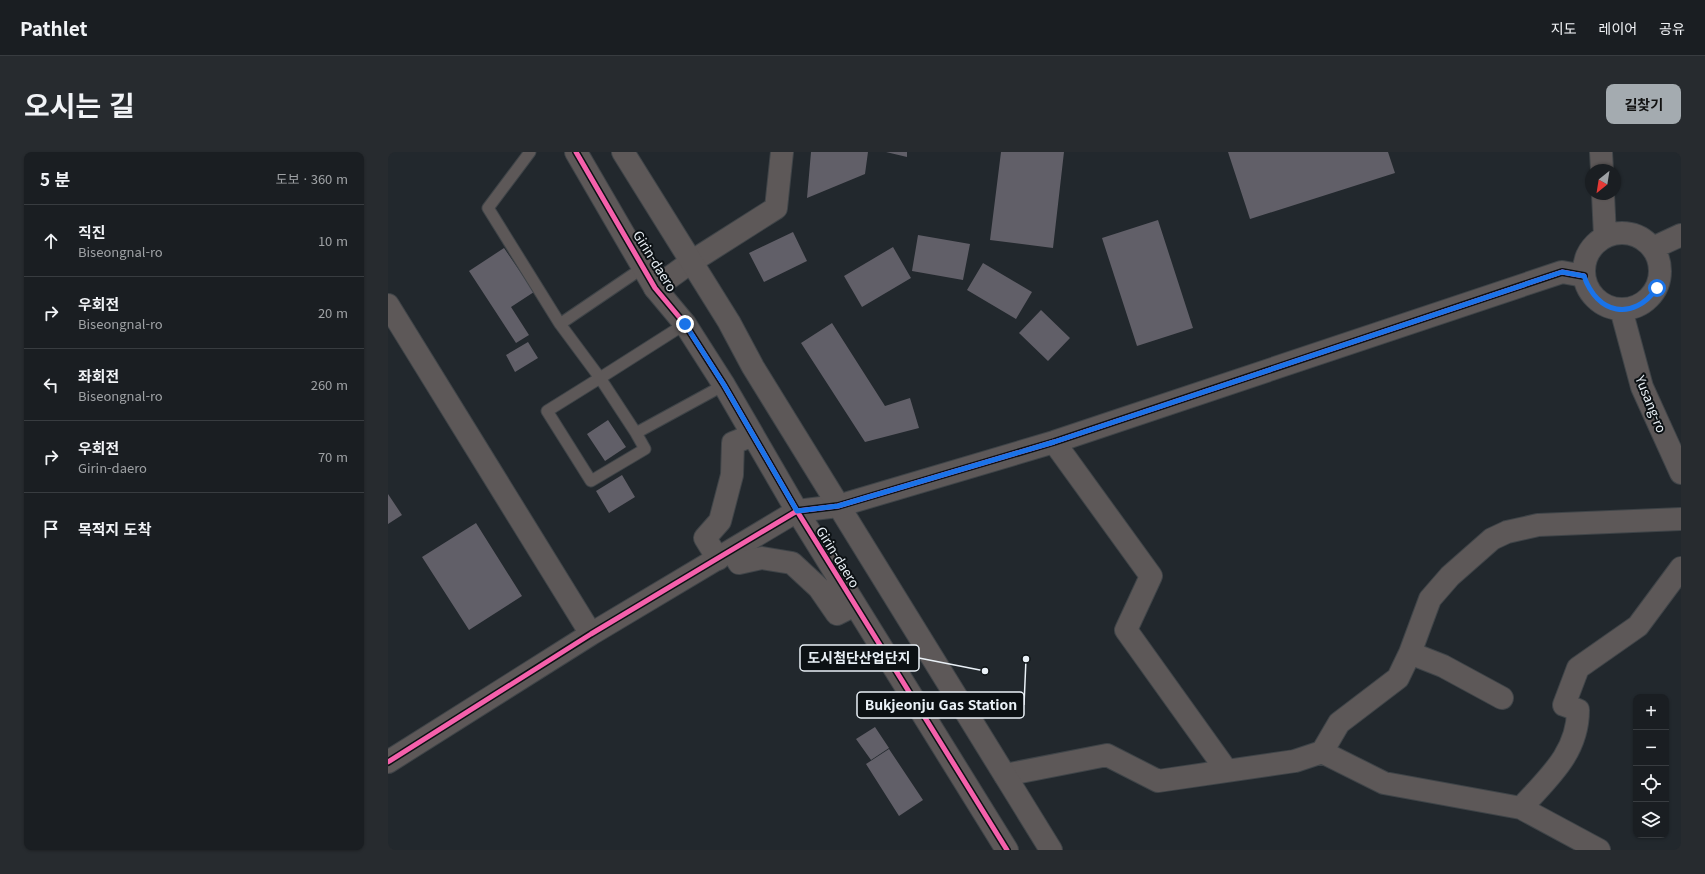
<!DOCTYPE html>
<html lang="ko">
<meta charset="utf-8">
<style>
:root{--surface:#1a1e22;--page:#272b2f;--text:#f1f3f6;--muted:#9fa2a5;--line:#383c40;--accent:#a4abb0}
body{margin:0;font-family:Georgia,"Noto Sans KR",serif;background:var(--page);color:var(--text)}
.controls{position:absolute;right:12px;bottom:12px;display:grid;overflow:hidden;border-radius:8px;box-shadow:0 1px 3px #0004}
.controls button{width:36px;height:36px;display:grid;place-items:center;padding:0;border:0;border-bottom:1px solid var(--line);background:var(--surface);color:var(--text);font:20px sans-serif}
.compass{position:absolute;left:1197px;top:12px;width:36px;height:36px;border-radius:50%;background:var(--surface);box-shadow:0 1px 3px #0004;rotate:210deg}
.stop{position:absolute;width:12px;height:12px;margin:-9px;border:3px solid #1a73e8;border-radius:50%;background:#fff}
.stop.end{background:#1a73e8;border-color:#fff;box-shadow:0 1px 4px #0008}
.list{margin:0;padding:0;list-style:none}
h2{display:flex;justify-content:space-between;align-items:center;height:52px;margin:0;padding:0 16px;font-size:17px}
h2 small{font-size:13px;font-weight:400;color:var(--muted)}
.list li{display:grid;grid-template-columns:26px 1fr auto;gap:12px;align-items:center;box-sizing:border-box;height:72px;padding:0 16px;border-top:1px solid var(--line)}
.list b{display:block;font-size:15px;white-space:nowrap}
.list p{margin:0;font-size:13px;white-space:nowrap;color:var(--muted)}
.list em{font-size:13px;font-style:normal;color:var(--muted)}
.icon{flex:none;width:22px;height:22px;fill:none;stroke:currentColor;stroke-width:2;stroke-linecap:round;stroke-linejoin:round}
.map{position:relative;flex:none;width:1293px;height:698px;overflow:hidden;border-radius:8px}
header{display:flex;align-items:center;gap:24px;box-sizing:border-box;height:56px;padding:0 20px;background:var(--surface);border-bottom:1px solid var(--line)}
header strong{font-size:19px}
nav{display:flex;gap:22px;margin-inline-start:auto;font-size:14px}
.intro{display:flex;align-items:center;justify-content:space-between;box-sizing:border-box;height:96px;padding:0 24px}
h1{margin:0;font-size:28px}
.button{padding:10px 18px;border-radius:8px;background:var(--accent);color:#111;font-size:14px;font-weight:700}
main{display:flex;gap:24px;padding:0 24px}
aside{flex:1;background:var(--surface);border-radius:8px;box-shadow:0 1px 3px #0004}
.map>svg:first-child{display:block}
.building{fill:#615f68}
.lines{fill:none;stroke-linecap:round;stroke-linejoin:round}
.service-casing{stroke:#3f4448;stroke-width:13}
.minor-casing{stroke:#3f4448;stroke-width:24}
.tertiary-casing{stroke:#3f4448;stroke-width:24}
.service{stroke:#5d5858;stroke-width:11}
.minor{stroke:#5d5858;stroke-width:22}
.tertiary{stroke:#5d5858;stroke-width:22}
.cycleway-casing{stroke:#0c1114;stroke-width:8}
.cycleway{stroke:#f560ab;stroke-width:5}
.route{stroke:#1a73e8;stroke-width:5}
.labels{text-anchor:middle;stroke-width:4;stroke-linejoin:round;paint-order:stroke}
.street-label{font-size:13px;fill:#eaf1f7;stroke:#0c1114}
.leader{fill:none;stroke:#eaf1f7;stroke-width:1.5}
.callout-dot{fill:#eaf1f7;stroke:#0c1114;stroke-width:1.5}
.callout{fill:#0c1114;stroke:#eaf1f7;stroke-width:1.5}
.callout-label{font-size:14px;text-anchor:middle;font-weight:bold;fill:#eaf1f7}
</style>
<header>
<strong>Pathlet</strong>
<nav><a>지도</a><a>레이어</a><a>공유</a></nav>
</header>
<div class="intro"><h1>오시는 길</h1><a class="button">길찾기</a></div>
<main>
<aside>
<h2>5 분<small>도보 · 360 m</small></h2>
<ul class="list">
<li><svg class="icon" aria-label="ahead" viewBox="0 0 24 24"><path d="M12 20V5M6 11l6-6 6 6"/></svg><div><b>직진</b><p>Biseongnal-ro</p></div><em>10 m</em></li>
<li><svg class="icon" aria-label="right" viewBox="0 0 24 24"><path d="M7 20v-9h11M14 6l5 5-5 5"/></svg><div><b>우회전</b><p>Biseongnal-ro</p></div><em>20 m</em></li>
<li><svg class="icon" aria-label="left" viewBox="0 0 24 24"><path d="M17 20v-9H6M10 6l-5 5 5 5"/></svg><div><b>좌회전</b><p>Biseongnal-ro</p></div><em>260 m</em></li>
<li><svg class="icon" aria-label="right" viewBox="0 0 24 24"><path d="M7 20v-9h11M14 6l5 5-5 5"/></svg><div><b>우회전</b><p>Girin-daero</p></div><em>70 m</em></li>
<li><svg class="icon" aria-label="arrive" viewBox="0 0 24 24"><path d="M6 21V4h12l-3 4 3 4H6"/></svg><div><b>목적지 도착</b></div></li>
</ul>
</aside>
<div class="map">
<svg width="1293" height="698" viewBox="0 0 1293 698">
<rect width="100%" height="100%" fill="#22282d"/>
<path class="building" d="M423,0H480L477,22L419,46Z
M498,0H519V5Z
M613,0H676L665,96L602,88Z
M840,0H1000L1007,21L862,67Z
M770,68L805,176L749,194L714,86Z
M405,80L419,109L376,130L361,101Z
M530,83L582,92L575,128L524,119Z
M505,95L523,126L474,155L456,124Z
M116,96L146,140L123,155L141,183L128,191L81,119Z
M595,111L644,140L628,167L579,138Z
M653,158L682,186L660,209L631,181Z
M444,171L497,254L522,246L531,276L477,290L413,191Z
M140,190L150,206L127,220L118,203Z
M220,268L238,295L217,309L199,282Z
M234,323L247,345L221,361L208,339Z
M0,342L14,363L0,372Z
M88,371L134,444L81,478L34,405Z
M487,575L501,596L483,608L468,587Z
M501,597L535,648L511,664L478,612Z"/>
<g class="lines">
<g class="service-casing">
<path id="service" d="M142,0L100,56L172,172L256,115
M172,172L212,226L159,259L203,329L257,297L248,281
M297,172L212,226L248,281L336,233"/>
</g>
<g class="minor-casing">
<path id="minor" d="M1213,0L1214,18
M1215,42L1217,84
M1196 119a38 38 0 1 1 76 0a38 38 0 1 1-76 0Z
M1265,96L1293,83
M267,136L303,110L388,56L394,0
M0,153L203,482
M1233,157L1254,235L1293,321
M666,290L763,424L738,478L839,619
M1022,501L1055,514L1114,546
M934,600L951,571L1010,526L1022,501L1042,447L1062,424L1104,387L1119,380L1150,373L1293,367
M0,610L203,482L409,359L450,354L666,290L1174,120L1196,124
M617,623L719,603L770,629L907,609L934,600L996,631L1133,656L1211,698
M1133,656C1160,626 1190,601 1190,558L1176,553L1190,516L1250,474L1293,416"/>
</g>
<g class="tertiary-casing">
<path id="tertiary" d="M188,0L267,136L297,172L336,233L409,359L619,698
M235,0L341,170L365,215L663,698
M344,399L351,411L374,406L404,411L431,436L449,462L467,453
M330,407L317,386L332,369L344,323L345,291L365,283"/>
</g>
<use href="#service" class="service"/>
<use href="#minor" class="minor"/>
<use href="#tertiary" class="tertiary"/>
<g class="cycleway-casing">
<path id="cycleway" d="M188,0L267,136L297,172L336,233L409,359L619,698
M0,610L203,482L409,359L450,354L666,290L1174,120L1196,124"/>
</g>
<use href="#cycleway" class="cycleway"/>
</g>
<g class="lines">
<path class="route" d="M297,172L336,233L409,359L450,354L666,290L1174,120L1196,124C1209,162 1245,170 1269,136"/>
</g>
<g class="labels">
<g class="street-label">
<text transform="translate(267 109) rotate(58)" y="5">Girin-daero</text>
<text transform="translate(1263 252) rotate(68)" y="5">Yusang-ro</text>
<text transform="translate(450 405) rotate(58)" y="5">Girin-daero</text>
</g>
</g>
<path class="leader" d="M597 519L531 506M638 507L636 553"/>
<g class="callout-dot">
<circle cx="597" cy="519" r="4"/>
<circle cx="638" cy="507" r="4"/>
</g>
<g class="callout">
<rect x="412" y="493" width="119" height="26" rx="4"/>
<rect x="469" y="540" width="167" height="26" rx="4"/>
</g>
<g class="callout-label">
<text x="471" y="511">도시첨단산업단지</text>
<text x="553" y="558">Bukjeonju Gas Station</text>
</g>
</svg>
<div class="controls">
<button>+</button>
<button>−</button>
<button><svg class="icon" aria-label="locate" viewBox="0 0 24 24"><circle cx="12" cy="12" r="6"/><path d="M12 2v4M12 18v4M2 12h4M18 12h4"/></svg></button>
<button><svg class="icon" aria-label="layers" viewBox="0 0 24 24"><path d="M12 4l9 5-9 5-9-5zM3 14l9 5 9-5"/></svg></button>
</div>
<svg class="compass" viewBox="-18 -18 36 36"><path d="M0-13l5 13h-10z" fill="#e53935"/><path d="M0 13l5-13h-10z" fill="#9fa2a5"/></svg>
<div class="stop" style="left:1269px;top:136px"></div>
<div class="stop end" style="left:297px;top:172px"></div>
</div>
</main>
